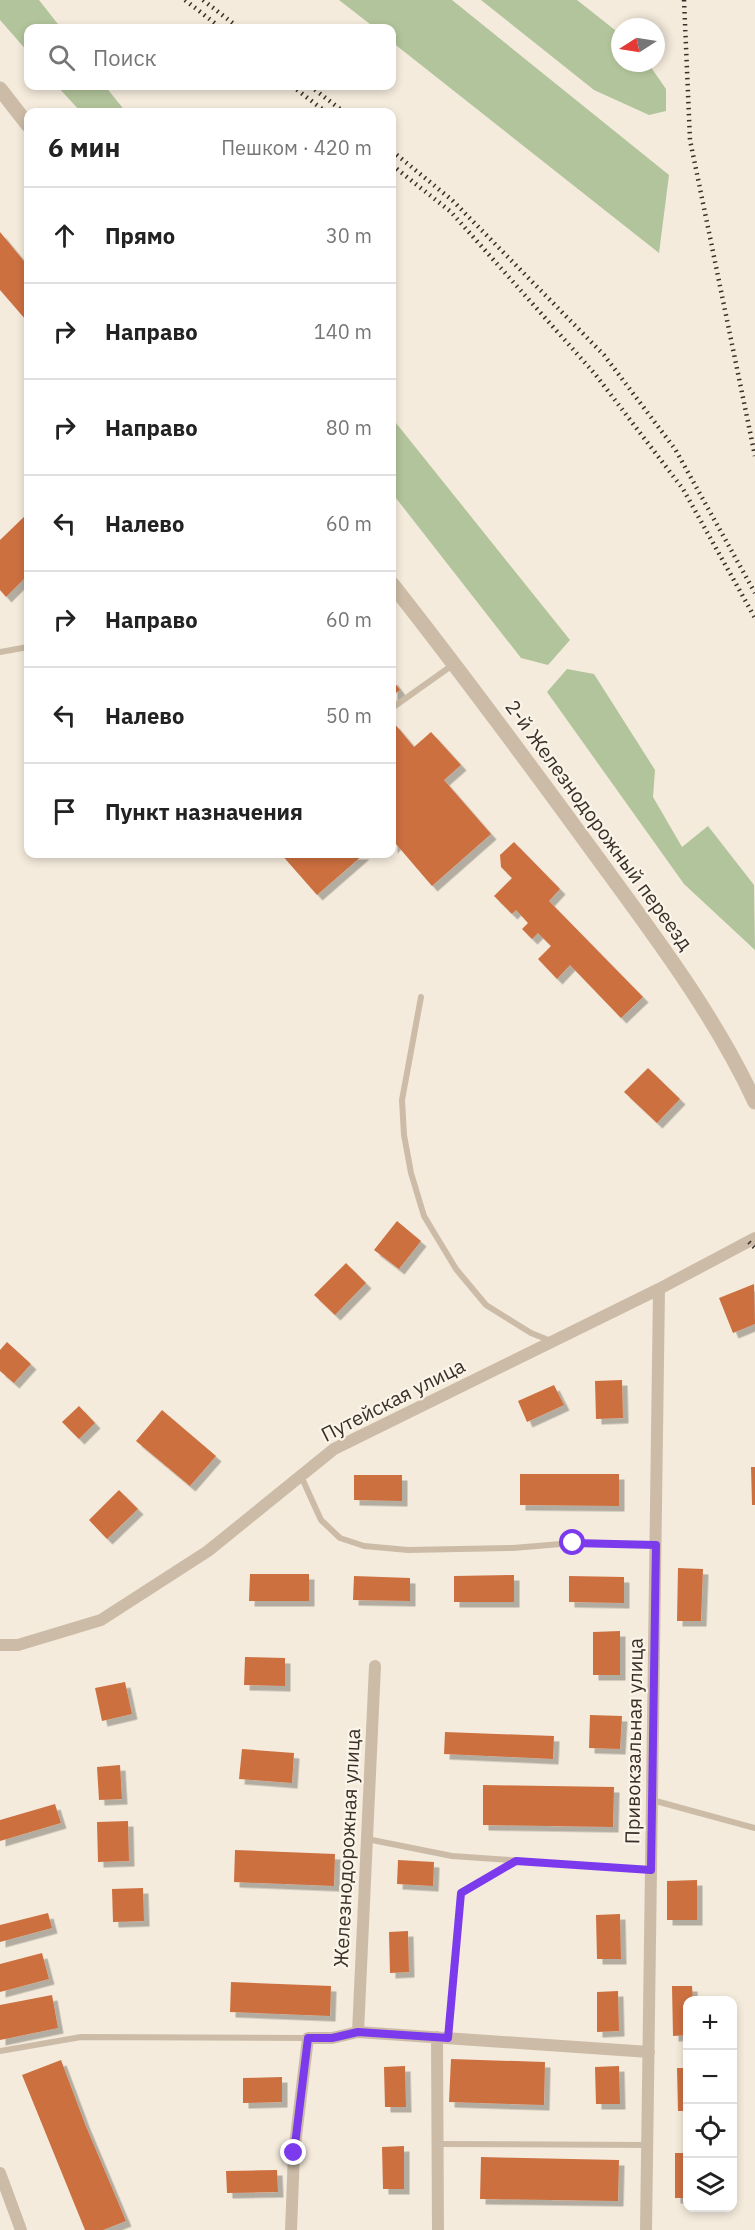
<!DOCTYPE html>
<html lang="ru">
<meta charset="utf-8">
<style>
:root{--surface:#fff;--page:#f2f2f2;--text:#222;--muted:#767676;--line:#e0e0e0}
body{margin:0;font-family:"IBM Plex Sans",sans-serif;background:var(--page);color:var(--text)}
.controls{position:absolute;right:18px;bottom:18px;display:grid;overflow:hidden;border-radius:12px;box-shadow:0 3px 9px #0003}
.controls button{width:54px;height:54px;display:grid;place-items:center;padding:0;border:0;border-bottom:2px solid var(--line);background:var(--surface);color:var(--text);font:30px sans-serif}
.compass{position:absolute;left:611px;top:18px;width:54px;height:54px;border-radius:50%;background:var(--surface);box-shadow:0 3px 9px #0003;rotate:258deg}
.stop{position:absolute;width:18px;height:18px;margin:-14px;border:4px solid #7c3aed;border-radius:50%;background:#fff}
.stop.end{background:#7c3aed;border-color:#fff;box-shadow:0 2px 6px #0008}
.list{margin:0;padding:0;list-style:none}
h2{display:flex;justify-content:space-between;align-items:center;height:78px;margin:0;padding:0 24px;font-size:26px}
h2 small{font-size:20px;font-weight:400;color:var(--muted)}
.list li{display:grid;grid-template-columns:39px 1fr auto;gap:18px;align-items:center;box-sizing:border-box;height:96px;padding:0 24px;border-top:2px solid var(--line)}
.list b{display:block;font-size:22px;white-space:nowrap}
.list em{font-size:20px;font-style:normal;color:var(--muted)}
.icon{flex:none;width:33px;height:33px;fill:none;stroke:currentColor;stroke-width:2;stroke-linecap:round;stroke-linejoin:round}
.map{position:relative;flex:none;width:755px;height:2230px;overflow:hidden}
.search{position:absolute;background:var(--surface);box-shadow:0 3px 9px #0003;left:24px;top:24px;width:372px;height:66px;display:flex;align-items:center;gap:15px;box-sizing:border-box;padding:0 21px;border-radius:12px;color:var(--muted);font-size:22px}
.panel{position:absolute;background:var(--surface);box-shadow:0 3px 9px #0003;left:24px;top:108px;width:372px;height:750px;border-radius:12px}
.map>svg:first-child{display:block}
.green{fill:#b2c49b}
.building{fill:#cd7041;filter:url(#shadow)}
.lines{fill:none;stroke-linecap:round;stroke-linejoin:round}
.service{stroke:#ccbca7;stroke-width:6}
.minor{stroke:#ccbca7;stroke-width:12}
.tertiary{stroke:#ccbca7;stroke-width:15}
.rail{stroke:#392f28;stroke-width:4.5;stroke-dasharray:1.5 4.5;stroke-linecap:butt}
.route{stroke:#7c3aed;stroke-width:8}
.labels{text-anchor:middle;stroke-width:4.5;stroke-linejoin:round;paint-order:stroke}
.street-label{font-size:20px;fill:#392f28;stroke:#fbf4e9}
</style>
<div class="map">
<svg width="755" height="2230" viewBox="0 0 755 2230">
<defs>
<filter id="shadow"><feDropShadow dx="5.5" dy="5.5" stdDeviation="0" flood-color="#0004"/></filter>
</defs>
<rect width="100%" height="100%" fill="#f4ebdc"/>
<path class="green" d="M0,0H39L61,28H28V52L0,20Z
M339,0H452L669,175L659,253L392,42V28H375Z
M481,0H577L620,34V63H648L666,89V111L649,115L594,90Z
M57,86H105L126,112H81Z
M392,418L570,640L548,665L521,658L392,493Z
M567,669L594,674L655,770L653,797L682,847L708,826L754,885L755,950L684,884L547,692Z"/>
<path class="building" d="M0,232L28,266V318L26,320L0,290Z
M28,513V575L6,597L0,590V540Z
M392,679L400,690L392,696Z
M394,723L414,747L431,732L461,765L444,780L491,834L432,886L396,844L392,848V725Z
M514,842L560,889L549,901L643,997L621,1018L570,965L557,979L538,959L551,946L538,933L532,939L522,929L528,923L516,910L512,914L494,896L512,878L501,867L500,855Z
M281,854H364L317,895Z
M648,1068L680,1099L657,1123L624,1092Z
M397,1221L421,1241L399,1269L374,1250Z
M346,1263L366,1283L335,1315L314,1295Z
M754,1284L755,1324L733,1333L719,1298Z
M7,1342L31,1364L14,1383L0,1371V1350Z
M622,1380L623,1418L596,1419L595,1381Z
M554,1385L564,1405L527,1422L518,1401Z
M79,1406L95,1423L79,1439L62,1422Z
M162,1410L216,1456L190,1486L136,1441Z
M751,1467H755V1505H752Z
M520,1474H619V1506L520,1505Z
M354,1475H402V1501L354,1500Z
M119,1490L138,1509L107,1539L89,1520Z
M678,1568L703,1569L701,1621H677Z
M250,1574H309V1601H249Z
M514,1575V1602H454V1576Z
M354,1576L410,1578V1601L353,1600Z
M569,1576L624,1577V1603L569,1602Z
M620,1631V1675H593V1632Z
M245,1657L285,1658V1686L244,1685Z
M125,1682L132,1714L102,1721L95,1688Z
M590,1715L622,1716L620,1749L589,1748Z
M445,1732L554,1736L553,1759L444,1754Z
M242,1749L294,1753L292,1783L239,1779Z
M120,1765L122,1799L99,1800L97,1767Z
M483,1785L614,1787L613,1827L483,1825Z
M55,1804L61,1823L0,1841V1820Z
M128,1821L129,1861L98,1862L97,1822Z
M235,1850L335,1854L334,1886L234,1882Z
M398,1860L434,1862L433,1886L397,1884Z
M697,1880V1920H667V1881Z
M143,1888L144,1921L113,1922L112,1889Z
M48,1913L52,1928L0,1942V1925Z
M620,1914L621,1959H597L596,1915Z
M408,1931L409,1972L390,1973L389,1932Z
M42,1953L49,1979L0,1992V1964Z
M231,1982L331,1986L330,2016L230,2012Z
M672,1986H692L693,2000H688V2035L673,2036Z
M618,1991L619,2031L597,2032V1992Z
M52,1995L58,2028L0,2040V2005Z
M451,2059L545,2062L544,2105L449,2102Z
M61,2060L85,2124L126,2221L103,2230H85L22,2075Z
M405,2066L406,2107H385L384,2067Z
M619,2066L620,2104H596L595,2067Z
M677,2068H688V2111H678Z
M282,2077V2102L243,2103V2078Z
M404,2146V2189H383L382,2147Z
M675,2153H688V2198H675Z
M481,2157L619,2160L618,2201L480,2199Z
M277,2170L278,2192L227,2193L226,2171Z"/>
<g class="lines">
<path class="service" d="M0,652L28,647
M392,708L454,664
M421,997L402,1100L404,1135L411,1173L424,1216L456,1269L486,1305L531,1333L551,1341
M301,1476L321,1520L340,1538L364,1546L408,1550L513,1548L573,1543L655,1545
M652,1800L755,1828
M367,1839L452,1856L651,1870
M448,2038L461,1892L516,1861
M0,2051L81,2037L308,2038
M438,2144L647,2145"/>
<path class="minor" d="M0,1645H18L101,1620L208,1551L334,1449L659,1289L755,1238
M358,2032L375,1666
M437,2037L438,2230
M0,2173L21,2230
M291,2230L294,2153L308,2038H332L358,2032L649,2052
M646,2230L659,1289"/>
<path class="tertiary" d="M0,89L28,125
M392,584C462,673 530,765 597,857C654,935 714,1014 755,1102"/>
<path class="rail" d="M185,0L221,28
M203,0L239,28
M684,0L690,140L755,456
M292,86L326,112
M310,86L344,112
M392,151L452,200L604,355L675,449L755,593
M392,165L451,212L595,374L683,489L755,618
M749,1242L755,1248"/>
</g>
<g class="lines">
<path class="route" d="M294,2153L308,2038H332L358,2032L448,2038L461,1893L516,1861L651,1870L656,1545L573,1543"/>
</g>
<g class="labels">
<g class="street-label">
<text transform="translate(599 825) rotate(54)" y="7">2-й Железнодорожный переезд</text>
<text transform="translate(393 1400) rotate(-27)" y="7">Путейская улица</text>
<text transform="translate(634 1741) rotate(-89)" y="7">Привокзальная улица</text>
<text transform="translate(347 1848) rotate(-87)" y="7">Железнодорожная улица</text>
</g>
</g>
</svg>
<div class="controls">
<button>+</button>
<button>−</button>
<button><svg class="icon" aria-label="locate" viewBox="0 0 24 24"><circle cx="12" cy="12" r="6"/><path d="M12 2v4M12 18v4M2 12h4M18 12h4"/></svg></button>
<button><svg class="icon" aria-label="layers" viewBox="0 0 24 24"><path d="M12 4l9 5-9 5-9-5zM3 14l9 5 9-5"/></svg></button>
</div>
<svg class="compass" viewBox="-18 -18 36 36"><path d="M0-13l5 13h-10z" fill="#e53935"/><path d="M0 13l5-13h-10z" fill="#767676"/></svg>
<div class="stop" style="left:573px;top:1543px"></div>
<div class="stop end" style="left:294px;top:2153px"></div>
<div class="search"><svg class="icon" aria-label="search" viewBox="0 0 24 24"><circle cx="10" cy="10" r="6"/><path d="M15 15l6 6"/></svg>Поиск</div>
<section class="panel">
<h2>6 мин<small>Пешком · 420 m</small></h2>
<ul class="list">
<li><svg class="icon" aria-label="ahead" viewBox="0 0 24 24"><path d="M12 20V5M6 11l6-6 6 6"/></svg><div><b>Прямо</b></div><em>30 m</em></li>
<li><svg class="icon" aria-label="right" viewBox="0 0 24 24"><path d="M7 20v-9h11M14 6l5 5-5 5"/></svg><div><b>Направо</b></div><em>140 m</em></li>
<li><svg class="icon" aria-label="right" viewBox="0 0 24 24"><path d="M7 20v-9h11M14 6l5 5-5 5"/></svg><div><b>Направо</b></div><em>80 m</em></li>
<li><svg class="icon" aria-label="left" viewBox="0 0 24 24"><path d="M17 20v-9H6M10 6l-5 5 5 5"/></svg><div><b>Налево</b></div><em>60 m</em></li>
<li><svg class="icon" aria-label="right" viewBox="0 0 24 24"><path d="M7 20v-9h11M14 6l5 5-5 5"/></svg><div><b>Направо</b></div><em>60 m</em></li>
<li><svg class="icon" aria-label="left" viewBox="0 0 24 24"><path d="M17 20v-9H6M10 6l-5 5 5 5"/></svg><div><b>Налево</b></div><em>50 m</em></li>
<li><svg class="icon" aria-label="arrive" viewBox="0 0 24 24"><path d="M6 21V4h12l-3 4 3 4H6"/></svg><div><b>Пункт назначения</b></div></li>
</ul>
</section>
</div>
